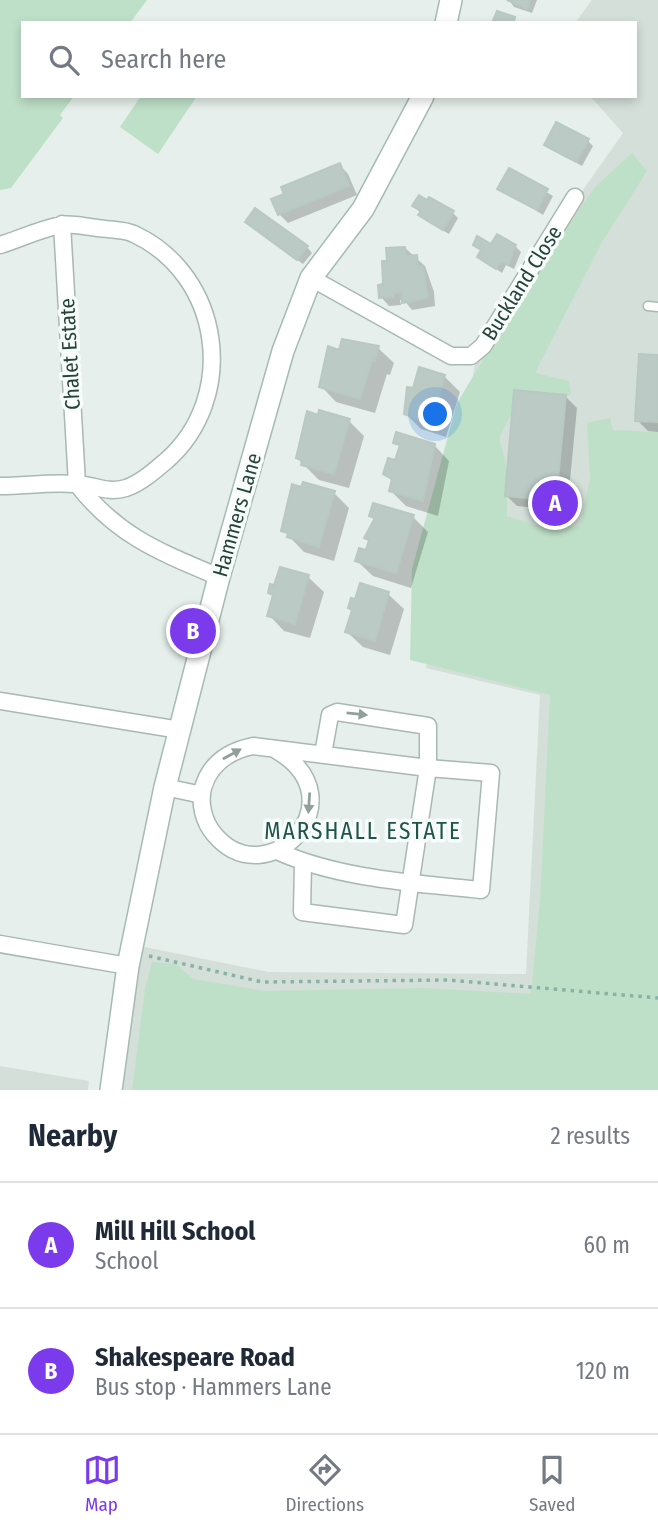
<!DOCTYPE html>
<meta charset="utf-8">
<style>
:root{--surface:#fff;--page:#f2f2f3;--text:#1f2937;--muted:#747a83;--line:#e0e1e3;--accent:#7c3aed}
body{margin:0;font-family:"Fira Sans Condensed",sans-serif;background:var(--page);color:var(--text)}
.you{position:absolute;left:436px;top:415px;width:24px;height:24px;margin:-18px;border:5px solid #fff;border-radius:50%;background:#1a73e8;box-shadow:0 0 0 10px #1a73e833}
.badge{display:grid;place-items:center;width:46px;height:46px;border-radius:50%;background:var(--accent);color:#fff;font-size:23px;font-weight:700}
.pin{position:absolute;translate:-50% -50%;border:4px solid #fff;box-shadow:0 2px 7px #0006}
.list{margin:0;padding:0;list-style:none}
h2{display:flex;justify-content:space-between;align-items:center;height:91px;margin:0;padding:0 28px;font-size:30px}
h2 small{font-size:23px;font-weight:400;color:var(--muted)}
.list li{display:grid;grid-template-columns:46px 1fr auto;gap:21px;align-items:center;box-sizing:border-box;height:126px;padding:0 28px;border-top:2px solid var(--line)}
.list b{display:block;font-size:26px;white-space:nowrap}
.list p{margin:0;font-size:23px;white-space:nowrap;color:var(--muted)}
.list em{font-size:23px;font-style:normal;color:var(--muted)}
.icon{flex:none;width:38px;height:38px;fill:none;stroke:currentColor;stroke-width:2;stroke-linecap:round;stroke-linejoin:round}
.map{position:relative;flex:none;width:658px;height:1090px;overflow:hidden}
.search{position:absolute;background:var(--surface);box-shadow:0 4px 10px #0003;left:21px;right:21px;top:21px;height:77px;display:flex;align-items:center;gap:18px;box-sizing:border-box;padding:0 24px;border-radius:0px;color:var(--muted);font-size:26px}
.sheet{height:343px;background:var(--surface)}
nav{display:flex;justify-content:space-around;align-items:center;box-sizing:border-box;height:98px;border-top:2px solid var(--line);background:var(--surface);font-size:19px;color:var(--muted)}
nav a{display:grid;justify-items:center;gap:4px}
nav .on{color:var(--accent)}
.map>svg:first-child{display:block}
.built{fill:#d4dfda}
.green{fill:#bfe0c8}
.shadow{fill:#0003}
.building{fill:#bbcac4;stroke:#b8c9c2;stroke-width:2}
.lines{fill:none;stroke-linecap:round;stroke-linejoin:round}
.lane-casing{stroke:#a8b8b2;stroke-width:11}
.street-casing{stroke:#a8b8b2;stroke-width:19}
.secondary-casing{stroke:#a4bbb3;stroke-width:24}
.path{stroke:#86b3a5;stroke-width:3.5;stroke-dasharray:3.5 5;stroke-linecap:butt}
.lane{stroke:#fff;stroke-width:8}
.street{stroke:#fff;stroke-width:16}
.secondary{stroke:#fff;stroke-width:21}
.oneway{fill:#92a09c}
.labels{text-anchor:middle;stroke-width:7;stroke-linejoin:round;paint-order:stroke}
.street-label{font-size:21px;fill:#24423a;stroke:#f7fbf9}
.neighbourhood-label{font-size:23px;letter-spacing:2px;fill:#1f5548;stroke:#f7fbf9}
</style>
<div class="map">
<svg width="658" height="1090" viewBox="0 0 658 1090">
<rect width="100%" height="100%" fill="#e6efeb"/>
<path class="built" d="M592,0H658V1090H118L140,946L269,972L526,974L540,695L426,668L479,338L623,133L590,96H635V23H575Z
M0,1066L89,1081L88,1090H0Z"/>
<path class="green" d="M0,0H147L130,23H23V96H74L60,115L63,118L11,188L0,190Z
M141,96H197L158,154L120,127Z
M632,153L647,171L601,244L535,373L569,381L571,394L550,401L522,393L499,438L507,467V516L535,525L580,526L590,478L587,423L610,418L613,430L658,432V1090H132L145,989L152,962L176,964L193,979L265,991L423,988L531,994L540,900L550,695L410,660L412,569L457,403L532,278L595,187Z"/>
<path class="shadow" d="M509,0H537L532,13L514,7Z
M588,141L593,146L582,166L546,145Z
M340,165L348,174L357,195L288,223L279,214L274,200Z
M509,170L553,196L543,215L499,188Z
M415,206L453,213L458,218L449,234L425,220Z
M252,227L307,247L312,253L303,264Z
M475,244L515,246L521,252L514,269L506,265L502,273L479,257L482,251Z
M405,248L425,266L434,292L435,306L412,310L404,300H400L401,305L389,306L381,297L388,262Z
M378,348L394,363L390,375L387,374L375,413L336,402L321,386L340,352Z
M658,357V432L648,431L637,420Z
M444,376L460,392L446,437L421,429L406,414L408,389L414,391Z
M566,397L577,408L567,511L517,506L506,495Z
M349,421L364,436L349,488L319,480L297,458Z
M395,442L434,445L449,461L438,516L406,506L391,491L393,482L385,474L396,462L401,448Z
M334,493L349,508L334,561L304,552L283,530Z
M371,516L413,517L428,532L411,588L373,576L357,561L367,552L369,530L376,521Z
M308,577L324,592L310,638L284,631L269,615L274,597L270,592Z
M388,594L404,609L390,655L363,647L347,632Z"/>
<path class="building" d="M507,0H530L527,9Z
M497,11L515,17L514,23H492Z
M556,122L589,139L576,162L544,145Z
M340,163L349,186L278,215L271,199L284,194L281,187Z
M509,168L548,189L537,210L497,189Z
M419,195L427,200L429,197L454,211L443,230L418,215L421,211L412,206Z
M255,208L308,246L297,260L245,222Z
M497,234L516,245L508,265L501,261L496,269L477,257L481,250L473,245L477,236L491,244Z
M405,247L406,256L417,255L418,267L423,266L428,298L402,303V292L393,293V297L379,298L378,285L383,284L382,261H387L386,248Z
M342,339L379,346L375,361L372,360L360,399L319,387L328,346L339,350Z
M639,354L658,355V422L635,421Z
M419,367L445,375L431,423L404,414L407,387L413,388Z
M514,390L566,395L556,501L505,496Z
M319,410L350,419L334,474L301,465L302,460L296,458L307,411L318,415Z
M396,432L435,444L423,501L389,491L392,479L383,474L388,458L395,460L400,445L393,443Z
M303,482L335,491L319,547L287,537L288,533L281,531L292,484L301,487Z
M373,503L414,515L396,573L355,561L359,548L366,550L369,540L364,538L375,518L369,516Z
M280,567L309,575L295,624L267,616L273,595L268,593L270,584L274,585Z
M360,583L389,592L375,641L345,632L352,610L348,608L351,598L355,599Z"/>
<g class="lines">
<g class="lane-casing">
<path id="lane" d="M648,306L658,307"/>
</g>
<g class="street-casing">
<path id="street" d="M62,224L77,484C117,536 160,552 219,577
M0,245C20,239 40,229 61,225C72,223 86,227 98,228C109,230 124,229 134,234C222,275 239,397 166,461C154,471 141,483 126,488C106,494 94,484 74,484C50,482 25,486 0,486
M311,278L451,356H471L483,346L575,197
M0,701L180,730
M276,750C362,800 267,898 214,834C204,822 199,804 203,788C210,763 229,751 253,746L428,768L491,773L481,890C414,883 339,879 277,851
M165,787L202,795
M303,863L302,912L404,925L428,768V726L337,712L330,715L323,754
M0,944L128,966"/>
</g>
<g class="secondary-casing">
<path id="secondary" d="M446,23L451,0
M111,1090L128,966L165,787L219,577L283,351L311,278L363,209L423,96"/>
</g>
<path class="path" d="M149,956L262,982L448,980L658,998"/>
<use href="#lane" class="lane"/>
<use href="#street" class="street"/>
<use href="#secondary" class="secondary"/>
</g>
<defs><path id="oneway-solid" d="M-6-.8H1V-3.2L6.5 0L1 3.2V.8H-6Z" transform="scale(1.75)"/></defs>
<g class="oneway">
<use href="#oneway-solid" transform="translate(357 714) rotate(6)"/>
<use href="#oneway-solid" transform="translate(232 754) rotate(-29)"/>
<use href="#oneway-solid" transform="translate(309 803) rotate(94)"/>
</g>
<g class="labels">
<g class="street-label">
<text transform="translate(522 283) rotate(-58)" y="7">Buckland Close</text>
<text transform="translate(70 354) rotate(-93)" y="7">Chalet Estate</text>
<text transform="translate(237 515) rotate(-74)" y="7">Hammers Lane</text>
</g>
<g class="neighbourhood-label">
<text x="363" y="839">MARSHALL ESTATE</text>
</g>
</g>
</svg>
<div class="you"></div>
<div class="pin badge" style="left:555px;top:503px">A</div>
<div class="pin badge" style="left:193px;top:631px">B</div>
<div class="search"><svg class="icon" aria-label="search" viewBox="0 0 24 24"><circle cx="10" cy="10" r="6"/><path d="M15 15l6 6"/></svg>Search here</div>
</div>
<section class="sheet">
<h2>Nearby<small>2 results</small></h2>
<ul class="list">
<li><span class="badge">A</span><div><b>Mill Hill School</b><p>School</p></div><em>60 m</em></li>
<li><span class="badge">B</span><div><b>Shakespeare Road</b><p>Bus stop · Hammers Lane</p></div><em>120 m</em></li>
</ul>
</section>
<nav>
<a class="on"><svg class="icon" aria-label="map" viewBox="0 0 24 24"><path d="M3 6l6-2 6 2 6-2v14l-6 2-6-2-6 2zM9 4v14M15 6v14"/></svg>Map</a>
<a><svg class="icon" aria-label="directions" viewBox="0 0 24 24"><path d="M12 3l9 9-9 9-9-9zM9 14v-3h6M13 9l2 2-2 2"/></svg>Directions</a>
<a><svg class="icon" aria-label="saved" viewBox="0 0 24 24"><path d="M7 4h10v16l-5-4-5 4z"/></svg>Saved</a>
</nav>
